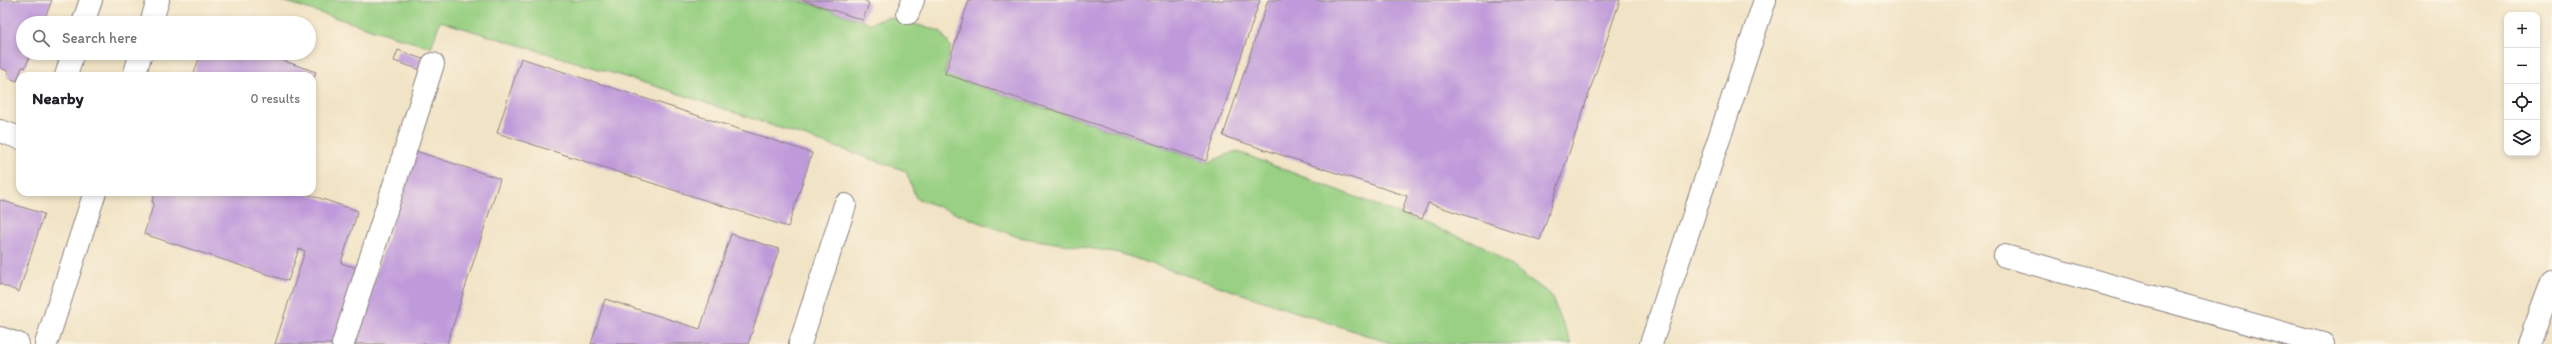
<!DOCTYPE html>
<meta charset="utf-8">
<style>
:root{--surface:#fff;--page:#f6f6f6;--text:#202124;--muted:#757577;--line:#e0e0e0}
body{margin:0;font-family:Itim,sans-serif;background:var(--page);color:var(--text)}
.controls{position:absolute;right:12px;top:12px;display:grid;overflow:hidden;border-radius:8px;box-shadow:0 2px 6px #0003}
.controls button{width:36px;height:36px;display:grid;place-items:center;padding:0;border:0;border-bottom:1px solid var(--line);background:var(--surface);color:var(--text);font:20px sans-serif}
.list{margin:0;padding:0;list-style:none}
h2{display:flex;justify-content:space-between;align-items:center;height:52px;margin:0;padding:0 16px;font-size:17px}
h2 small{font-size:13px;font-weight:400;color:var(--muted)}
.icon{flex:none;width:22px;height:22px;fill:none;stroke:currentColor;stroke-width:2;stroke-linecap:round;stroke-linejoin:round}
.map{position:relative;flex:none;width:2552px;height:344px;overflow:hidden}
.search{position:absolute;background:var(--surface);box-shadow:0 2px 6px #0003;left:16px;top:16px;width:300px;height:44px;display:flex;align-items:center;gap:10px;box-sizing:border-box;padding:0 14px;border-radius:22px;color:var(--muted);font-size:15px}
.panel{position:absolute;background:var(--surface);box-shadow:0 2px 6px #0003;left:16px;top:72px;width:300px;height:124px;border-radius:12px}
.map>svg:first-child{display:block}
.green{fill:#99d083;stroke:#5e795f}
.building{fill:#bf9ada}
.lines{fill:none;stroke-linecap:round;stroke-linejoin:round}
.lane-casing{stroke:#8a8280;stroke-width:24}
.street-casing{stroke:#8a8280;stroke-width:24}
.primary-casing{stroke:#8a8280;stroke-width:24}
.lane{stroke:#fff;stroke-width:22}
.street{stroke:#fff;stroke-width:22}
.primary{stroke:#fff;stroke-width:22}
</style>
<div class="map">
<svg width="2552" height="344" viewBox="0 0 2552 344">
<rect width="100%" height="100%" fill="#fcf5e5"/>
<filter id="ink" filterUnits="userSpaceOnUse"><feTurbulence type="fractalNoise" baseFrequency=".025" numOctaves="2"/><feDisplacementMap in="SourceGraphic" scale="8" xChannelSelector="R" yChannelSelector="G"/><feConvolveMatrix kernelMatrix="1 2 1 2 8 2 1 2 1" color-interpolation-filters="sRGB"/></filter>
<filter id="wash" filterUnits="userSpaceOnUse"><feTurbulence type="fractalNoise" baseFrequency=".012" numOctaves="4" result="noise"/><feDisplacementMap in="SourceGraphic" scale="16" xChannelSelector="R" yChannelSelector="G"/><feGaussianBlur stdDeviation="0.9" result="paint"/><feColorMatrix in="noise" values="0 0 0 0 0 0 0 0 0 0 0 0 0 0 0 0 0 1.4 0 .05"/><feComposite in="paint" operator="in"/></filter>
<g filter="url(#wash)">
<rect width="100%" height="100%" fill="#f1e3c5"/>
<path class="green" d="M280,0H798L870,23L888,17L940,31L951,47L944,75L1209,162L1236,151L1483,246L1550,294L1572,344H1393L1119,253L1018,237L916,198L906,171L668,90L440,21L431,48Z"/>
<g id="blocks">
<path class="building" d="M0,0H52L44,20L41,19L39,23H23V53H31L25,68L22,67L17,81L7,77L9,71L0,68Z
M802,0H863L869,3L863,20Z
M969,0H1260L1206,161L945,74Z
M1268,0H1620L1540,240L1428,203L1422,219L1402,212L1407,196L1223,136Z
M398,50L425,60L421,70L394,61Z
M201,53H261L316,72L312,84V76H193Z
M521,58L812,153L788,227L497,133Z
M416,151L500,179L447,344H353Z
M155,192H301L358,211L341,263L360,269L335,344H275L305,251L299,249L288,281L144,234L154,203L152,202Z
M0,200L44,214L19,292L0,284Z
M731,234L779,249L748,344H591L605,299L700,329Z"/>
</g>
</g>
<g filter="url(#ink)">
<use href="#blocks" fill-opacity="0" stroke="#8a8280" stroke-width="1"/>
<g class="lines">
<g class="lane-casing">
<path id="lane" d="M83,23L91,0
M66,76L73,53
M0,131L20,138
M2005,256L2323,344
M343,344L433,64
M1651,344L1765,0
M2529,344L2552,282"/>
</g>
<g class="street-casing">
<path id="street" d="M908,13L913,0
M800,344L845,205"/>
</g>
<g class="primary-casing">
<path id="primary" d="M151,23L158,0
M134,76L141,53
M0,338L18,344
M46,344L95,192"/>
</g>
<use href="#lane" class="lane"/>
<use href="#street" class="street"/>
<use href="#primary" class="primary"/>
</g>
</g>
</svg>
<div class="controls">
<button>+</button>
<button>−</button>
<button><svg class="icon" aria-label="locate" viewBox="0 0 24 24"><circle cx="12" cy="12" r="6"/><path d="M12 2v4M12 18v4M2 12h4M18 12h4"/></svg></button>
<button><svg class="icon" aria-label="layers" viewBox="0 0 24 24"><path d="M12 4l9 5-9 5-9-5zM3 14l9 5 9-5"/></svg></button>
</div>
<div class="search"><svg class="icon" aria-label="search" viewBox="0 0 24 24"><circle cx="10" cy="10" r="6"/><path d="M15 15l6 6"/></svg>Search here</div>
<section class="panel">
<h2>Nearby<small>0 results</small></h2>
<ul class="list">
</ul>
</section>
</div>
